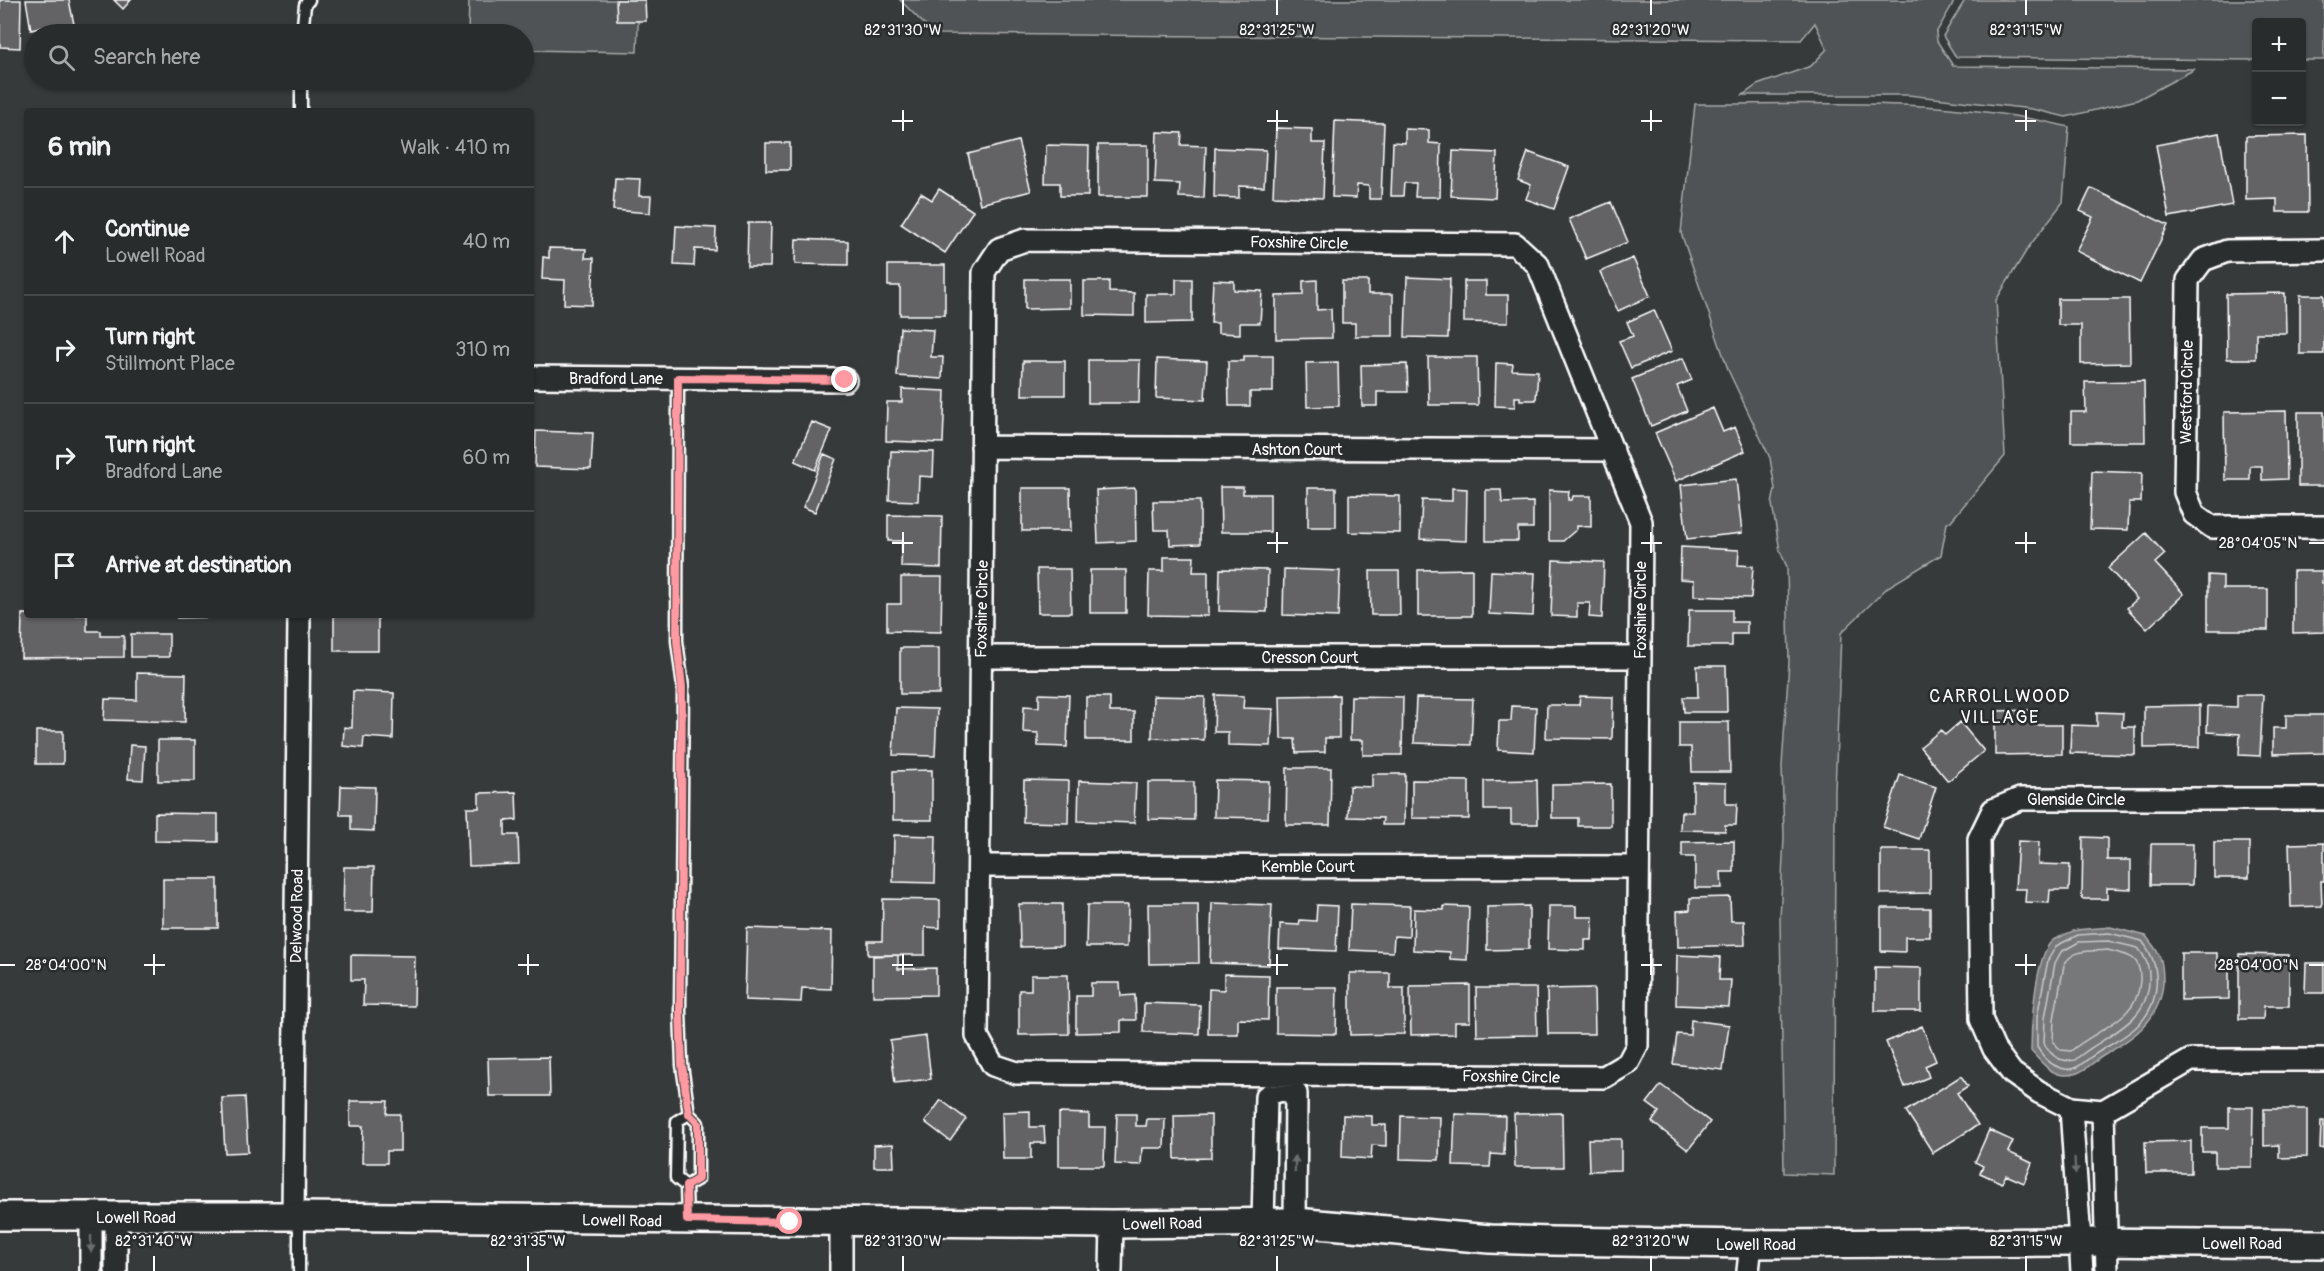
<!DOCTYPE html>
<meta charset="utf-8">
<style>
:root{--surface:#292c2c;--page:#353838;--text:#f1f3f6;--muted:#a5a7a9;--line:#454848}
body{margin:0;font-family:Pangolin,sans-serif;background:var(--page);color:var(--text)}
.controls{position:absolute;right:18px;top:18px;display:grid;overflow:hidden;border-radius:6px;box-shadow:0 2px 4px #0004}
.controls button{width:54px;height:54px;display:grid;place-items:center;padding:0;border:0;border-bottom:2px solid var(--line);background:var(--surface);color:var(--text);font:30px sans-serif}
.stop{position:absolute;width:18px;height:18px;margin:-14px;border:4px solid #ff9aa2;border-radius:50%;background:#fff}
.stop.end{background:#ff9aa2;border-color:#fff;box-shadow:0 2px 6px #0008}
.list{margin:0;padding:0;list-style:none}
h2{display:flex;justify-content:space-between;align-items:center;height:78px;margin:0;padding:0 24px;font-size:26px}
h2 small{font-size:20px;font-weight:400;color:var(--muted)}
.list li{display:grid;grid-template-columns:39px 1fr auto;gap:18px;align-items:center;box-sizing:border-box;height:108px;padding:0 24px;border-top:2px solid var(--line)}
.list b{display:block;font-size:22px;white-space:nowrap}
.list p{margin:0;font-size:20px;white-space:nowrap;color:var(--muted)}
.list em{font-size:20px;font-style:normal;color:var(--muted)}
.icon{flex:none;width:33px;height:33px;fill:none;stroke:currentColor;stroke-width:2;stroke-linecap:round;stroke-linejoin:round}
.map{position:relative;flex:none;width:2324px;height:1271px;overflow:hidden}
.search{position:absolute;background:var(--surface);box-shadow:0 2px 4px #0004;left:24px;top:24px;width:510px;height:66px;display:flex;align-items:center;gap:15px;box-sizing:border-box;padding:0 21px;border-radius:33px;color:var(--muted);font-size:22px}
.panel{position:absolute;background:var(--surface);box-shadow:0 2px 4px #0004;left:24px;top:108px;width:510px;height:510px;border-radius:6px}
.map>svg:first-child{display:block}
.green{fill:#505354;stroke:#a8a9aa;stroke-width:1.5}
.water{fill:#767879;stroke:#adaeaf;stroke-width:1.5}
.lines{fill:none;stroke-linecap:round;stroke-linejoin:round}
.shore{stroke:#c8c9c9;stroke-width:1.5}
.building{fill:#636465;stroke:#fff;stroke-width:1.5}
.service-casing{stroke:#fff;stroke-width:15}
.minor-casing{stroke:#fff;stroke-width:26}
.tertiary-casing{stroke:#fff;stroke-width:32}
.service{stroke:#2a2d2e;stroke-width:10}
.minor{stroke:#2a2d2e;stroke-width:21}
.tertiary{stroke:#2a2d2e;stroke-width:27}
.oneway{fill:#6a6c6d}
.route{stroke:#ff9aa2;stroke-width:8}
.ticks{fill:none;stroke:#fff;stroke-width:2}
.labels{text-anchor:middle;stroke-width:5;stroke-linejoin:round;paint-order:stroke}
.street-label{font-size:16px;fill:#fff;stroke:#2a2d2e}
.neighbourhood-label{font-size:18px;letter-spacing:1.5px;fill:#fff;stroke:#2a2d2e}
.ticks-label{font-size:15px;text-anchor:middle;fill:#fff;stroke:#2a2d2e;stroke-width:5;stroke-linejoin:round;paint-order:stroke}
</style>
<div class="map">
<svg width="2324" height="1271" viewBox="0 0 2324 1271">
<rect width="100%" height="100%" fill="#373a3b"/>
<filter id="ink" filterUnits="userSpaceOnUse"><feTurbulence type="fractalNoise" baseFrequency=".0167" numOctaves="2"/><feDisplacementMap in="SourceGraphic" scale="12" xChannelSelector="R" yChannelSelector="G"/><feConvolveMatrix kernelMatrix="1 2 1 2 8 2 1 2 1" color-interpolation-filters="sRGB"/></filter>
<g filter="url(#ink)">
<path class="green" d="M469,0H639L637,52L524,50V34H468Z
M900,0H1955L1936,33L1937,41L1953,66L2195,69L2137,100L2066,117L2032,109L1908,95H1743L1757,85L1811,66L1827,49L1815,23L1801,40L934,34Z
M1965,0H2324V60H2302V22H2256V60L1956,57L1943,36Z
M1695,104C1820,104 1946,97 2069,127L2063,202L2028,248L1996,300L2005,456L1950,522L1947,523L1941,555L1888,587L1841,633L1835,791L1834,1175L1784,1173L1780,919L1784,837L1782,766L1789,662L1787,567L1780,551L1772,504L1775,489L1770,458L1729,372L1681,233Z"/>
<path class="water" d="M2110,927L2146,936C2150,942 2156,948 2159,955C2163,963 2163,973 2163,982C2161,1020 2133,1038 2103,1056C2091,1063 2082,1075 2067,1075C2051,1076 2041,1062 2031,1051C2031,1027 2035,957 2052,941C2054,939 2057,938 2060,937C2080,926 2088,930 2110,927Z"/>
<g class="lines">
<path class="shore" d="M2109,933L2142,941C2163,967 2161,1005 2135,1028C2124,1038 2109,1045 2097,1053C2086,1059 2078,1071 2065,1069C2052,1067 2043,1057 2037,1047V1017L2048,960L2056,946L2078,935Z
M2108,941L2138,948C2147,959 2150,968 2149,982C2147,1025 2102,1036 2075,1060C2060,1063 2052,1056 2044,1044L2045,1018L2055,963L2061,952L2079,942Z
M2107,950C2128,955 2141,955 2140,980C2139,1020 2096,1029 2071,1051L2061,1050L2053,1042L2054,1019L2064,965C2073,948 2090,952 2107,950Z"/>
</g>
<path class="building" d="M0,0H21L20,48L0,47Z
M26,0H69L76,34H47L45,27L31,30Z
M114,0H131L123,9Z
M616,0H645L646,21H617Z
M1335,121L1384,123L1381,199H1369V186L1357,185L1356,198L1332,197Z
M1276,128L1312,129V143H1325L1323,198L1273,196Z
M1405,129L1429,130V143L1441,144L1440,197H1415L1416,183H1404L1403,196H1391L1393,142L1405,143Z
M1157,132L1182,133L1181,145L1206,146L1204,198L1179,197L1180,184L1155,183Z
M2219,133L2232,205L2169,217L2156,145Z
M2307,135L2308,212H2277V199L2246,200V136Z
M1018,141L1031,191L980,204L968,154Z
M766,143H790V170H766Z
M1046,145L1089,146L1088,196H1060V183H1045Z
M1098,145H1148V197H1098Z
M1215,148L1266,150L1264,187L1239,186V198L1214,197Z
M1453,151L1497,153L1495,198L1451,196Z
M1528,152L1569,167L1554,209L1526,199L1531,185L1518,180Z
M615,178L640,179L639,196H651L650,213L613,210Z
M2091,188L2168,225L2140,283L2076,251L2093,217L2080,211Z
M939,189L973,211L945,253L901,224L921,193L932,200Z
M1611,202L1628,242L1586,259L1569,219Z
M748,223H771L770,267H747Z
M676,226L716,228L715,250L695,249L694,266L674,265Z
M796,239L848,241V265L795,264Z
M549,248L586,249L585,258H594L592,305L564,304L565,280L542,279L543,257L549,258Z
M1633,258L1650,296L1618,311L1600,272Z
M888,265H945V315H900V286H888Z
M1407,277L1450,279L1448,338L1405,337Z
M1025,279H1070V308L1025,309Z
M1176,279H1192V322L1146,323V294H1176Z
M1213,280L1234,281V290L1262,291L1260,323H1240V334L1218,333V323H1211Z
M1317,280V310L1331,309L1332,338L1276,339V296L1303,295V281Z
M1084,281H1109V292L1134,293V316L1084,315Z
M1342,281H1368V294H1393V336H1355V323H1342Z
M1464,281H1486V295H1508V323L1464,322Z
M2285,293L2286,333H2256V359H2227L2226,294Z
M2300,295H2324V354H2300Z
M2058,299H2129L2130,363L2081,364V325H2058Z
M1654,310L1672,351L1631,368L1619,341L1633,336L1627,322Z
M900,328L933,330L931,357H943L942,379L897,376Z
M1244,356H1273V392H1250V406H1229L1228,361H1244Z
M1428,357H1477L1478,405H1429Z
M1683,358L1692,380L1677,386L1687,411L1651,426L1632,379Z
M1157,359L1207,361L1205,400L1156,398Z
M1088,360H1140L1139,403H1088Z
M1023,361H1065V395H1022Z
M1338,362L1339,406L1307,407L1306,363Z
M1496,363L1513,364L1512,370L1538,371L1536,400H1520V397H1515V407L1495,406Z
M1407,364L1408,392H1377V406H1362L1361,365Z
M2144,381L2145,442H2071V412H2086L2085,382Z
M902,389L945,391L943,443L886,441L887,402H902Z
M1713,408L1723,432L1735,427L1745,451L1676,481L1655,433Z
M2286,411L2287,479L2262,480V466H2250V480H2225L2224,412Z
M2298,412H2324V486H2298Z
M812,422L832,430L815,470L795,461Z
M536,431L593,433L591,469L535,467Z
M891,451L934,452L933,477L919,476L918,501L889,500Z
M824,454L836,459L815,512L803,507Z
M2092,471L2142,473L2141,502H2129L2128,530L2090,529Z
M1736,479L1742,533L1687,539L1681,485Z
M1220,487H1243V494H1270V532H1221Z
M1022,488H1070L1071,531H1022Z
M1135,488L1136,541L1098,543L1096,490Z
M1308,488H1336V527H1308Z
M1452,488L1467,489L1466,541L1420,539L1422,500L1452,501Z
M1486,490H1501L1502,503L1533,502V528H1518V541H1486Z
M1549,490L1569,491L1568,500H1572L1573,496H1591V527L1577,526V529L1563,541H1549Z
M1349,495L1400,496V533L1349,532Z
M1153,501H1200V544L1170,545L1169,530H1154Z
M888,515L942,516L941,568L901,567L902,541H888Z
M2146,533L2165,554L2155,563L2184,594L2147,629L2127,608L2137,599L2108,568Z
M1681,547L1739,550L1738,565L1753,566L1751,598L1694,596V580L1680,579Z
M1164,557H1194L1193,572H1208V616L1148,615L1149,571H1164Z
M1553,560L1604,562L1602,618L1589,617L1590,603H1577V617L1551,616Z
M1037,569H1070L1071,613H1038Z
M1220,569L1268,570L1267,612L1219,611Z
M1284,569L1340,571L1338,617L1283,615Z
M1472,569V616H1418V570Z
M1090,570H1126V613H1090Z
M1370,571H1399L1400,615H1371Z
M1491,571L1535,573L1533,616L1489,614Z
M2293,571H2322V583H2324V632L2293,633Z
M2208,575L2223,576V589H2268V630H2208Z
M901,577H942L941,632L887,631V604H901Z
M1689,610H1732V622H1747V634H1732V646H1688Z
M22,614L87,615V631H101V636H124V657L21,658Z
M177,615H223L222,617L177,618Z
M334,615H378V651H334Z
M131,634H169V657H131Z
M900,648H939V694H900Z
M1697,666H1726L1727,712H1684L1683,697H1698Z
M137,673L186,674L185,722L104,720L105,699L137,700Z
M353,691L394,693L393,739L364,737L363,748L343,746L344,727L352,728Z
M1039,694L1069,695L1067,747L1038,746V733L1023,732L1024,706L1039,707Z
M1215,695L1244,696L1243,708L1273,709L1271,746L1228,745V732H1214Z
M1339,695V738H1325V752L1296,753L1295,739H1281L1280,696Z
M2237,695H2263L2260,756L2239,755L2240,734L2207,732L2208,706L2237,707Z
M1153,696L1205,697L1204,740L1152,738Z
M1351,696L1403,697L1402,755H1363V740H1350Z
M1580,696L1613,697L1612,739L1546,738L1547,705H1579Z
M1086,697H1110V712H1134V740H1086Z
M1416,698L1473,699L1471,745L1414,743Z
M2200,705V747L2144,748V706Z
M1512,706L1536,707L1534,752L1498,750L1499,721H1511Z
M896,708L937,709L935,756L893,755Z
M2035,710V725H2062V754L1995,755V711Z
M2097,712L2123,713L2122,727H2135V755L2070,753L2071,725L2097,726Z
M2286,715H2324V753L2273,754V728H2286Z
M1679,722H1729L1730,772H1692L1691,747H1679Z
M1960,722L1984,751L1948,781L1920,747L1941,730L1945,735Z
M36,731H63V764H36Z
M158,740H195V781H158Z
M130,745L145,746L143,780L128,779Z
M1287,768H1331L1330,825H1286Z
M932,770V820H893V771Z
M1372,774H1405L1404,825H1382L1383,818L1348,817L1349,786L1372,787Z
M1900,775L1936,787L1919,839L1883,827Z
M1024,780L1069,781L1068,823L1023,822Z
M1215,780L1269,781L1268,818L1214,817Z
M1412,780L1469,781V819L1412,818Z
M1537,780L1538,824H1511V810H1484V781Z
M1079,781L1136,783L1134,823L1078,821Z
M1148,782H1194V820L1148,819Z
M1693,782L1726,783V804H1737L1736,825H1725V831L1680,830L1681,812H1693Z
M1611,784V826H1578V818H1552V785Z
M341,786L375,787L374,831L351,830V815H340Z
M516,792L517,820L505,821V835H518L519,864L469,866L467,808H479V793Z
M155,813L218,814V842L155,841Z
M894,835L936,836L935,883L893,882Z
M2083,837L2107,838V860H2131V889L2107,888V899H2082Z
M1734,841V872H1721L1722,888H1695V857H1682V842Z
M2018,841L2039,842L2038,864L2070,865L2069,890H2050L2049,903L2025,902L2026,889H2015Z
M2214,842H2249V878H2214Z
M2324,843V881H2321L2322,906L2291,907L2289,844Z
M2151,844H2193L2192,885H2150Z
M1881,850H1930V893L1881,894Z
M344,867H374L373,912H343Z
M163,879H218V928H163Z
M1730,897L1731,921H1744L1745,945L1678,947L1677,911L1690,910V898Z
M883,899L940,900V928L925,927V955H868V941H882Z
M1212,903L1272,905L1269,965L1210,963Z
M1019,904H1062V946L1020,947Z
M1148,904H1198L1199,963L1149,964Z
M1351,904L1410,906L1409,937L1394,936L1393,952L1349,950Z
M1087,905H1128L1127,947H1086Z
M1317,905L1338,906L1336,951L1279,949L1280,924L1299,925L1300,920L1316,921Z
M1444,906L1469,907L1467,960L1450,959V952L1413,950L1414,909L1444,910Z
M1529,906V949L1487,950V907Z
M1549,906H1576V917H1593L1592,940H1585V950L1548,949Z
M1881,908H1930V937H1905V952L1881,951Z
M747,928L832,931L831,989L802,988L801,1002L745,1000Z
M2181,953H2217V969L2229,968V999L2181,1000Z
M2239,954L2289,955V1006H2264L2263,1019H2239Z
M351,955L415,956L414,1006L363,1005L364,980H351Z
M898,955V969L936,968V995L873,996V956Z
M1677,955L1720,957L1719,980H1731L1729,1007L1676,1005Z
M2306,963H2324V993H2305Z
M1875,967L1921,968V1011H1875Z
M1350,973H1390V988H1404V1034L1350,1035Z
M1224,974L1269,975L1268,1020L1238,1019V1034H1208L1209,989L1224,990Z
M1031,975H1068L1069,1034L1019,1035V990H1031Z
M1091,983H1120L1121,996L1135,995L1136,1020H1121V1032L1076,1033V996H1091Z
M1470,985V1022H1455V1034L1411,1035L1410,986Z
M1276,987H1337L1336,1034L1276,1033Z
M1476,988H1536L1537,1035L1477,1036Z
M1594,988L1595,1034H1548L1547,989Z
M1144,1003L1200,1005L1199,1034L1143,1032Z
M1691,1020L1729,1025L1723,1070L1673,1064L1677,1034L1690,1035Z
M1922,1026L1936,1061L1925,1066L1929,1077L1905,1087L1886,1042Z
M926,1036L931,1079L895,1083L890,1041Z
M549,1057L550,1096H489L488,1058Z
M1961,1076L1968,1086L1957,1093L1978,1125L1933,1153L1906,1111Z
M1661,1085L1710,1122L1688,1150L1652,1122L1659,1112L1647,1103Z
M245,1097L248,1152L225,1153L222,1098Z
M941,1100L966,1119L950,1141L925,1122Z
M350,1101H388L387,1114H400V1151H387V1163H362L363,1126H350Z
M2229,1107H2253L2252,1167H2215V1152H2202V1128H2229Z
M2264,1109H2307V1157L2279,1158V1145L2264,1146Z
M1030,1111V1127H1044L1045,1143H1031V1159H1003L1002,1112Z
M1059,1113L1089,1114V1127H1105L1104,1166H1059Z
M1562,1113L1563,1167H1515L1514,1114Z
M1117,1114H1136V1126H1146L1147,1119H1165L1164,1148H1142L1141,1165L1115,1164Z
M1455,1114L1505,1116L1504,1155L1491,1154L1490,1167L1453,1166Z
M1211,1115V1158L1175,1159L1174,1116Z
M1343,1115L1372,1116V1125H1386V1146L1372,1145L1371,1159L1342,1157Z
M1401,1116L1440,1117L1439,1160L1400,1159Z
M2321,1121H2324V1149L2320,1148Z
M1989,1130L2013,1141L2008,1152L2032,1163L2024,1183L2006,1175L2002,1183L1980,1173L1983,1166L1975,1162Z
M1588,1139H1621V1170L1589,1171Z
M2191,1141V1173H2146L2145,1142Z
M893,1144L894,1167H874V1145Z"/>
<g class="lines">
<g class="service-casing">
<path id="service" d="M302,34L305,5L309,0
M301,80V111
M678,378L677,641L683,687L680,1011L682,1065L689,1114L698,1123V1179L686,1186
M686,1186L676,1178L677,1121L689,1114
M686,1186L687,1219
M299,1217V1271"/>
</g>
<g class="minor-casing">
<path id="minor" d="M1025,240L1515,244L1538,265L1641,522L1637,1046L1628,1063L1604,1077L1017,1073L993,1065L977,1036L984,272L999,249Z
M2324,250L2227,251L2203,260L2188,280L2185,492L2194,514L2212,527H2324
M531,377L845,380
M982,447L1613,450
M980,657H1640
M2324,799H2020L1993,810L1979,839L1981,1019L1994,1049L2012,1073L2039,1092L2071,1108L2103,1111L2191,1060H2324
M979,866L1638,867
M2071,1108L2082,1271
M2103,1111L2107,1271
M293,1216L299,615
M91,1217V1271
M116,1217V1271
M1263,1222L1266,1097C1277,1089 1284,1089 1296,1094L1295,1222
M841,1271V1223
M1111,1271L1112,1224
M1748,1271L1751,1244"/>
</g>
<g class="tertiary-casing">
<path id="tertiary" d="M0,1216H299L1112,1224L1295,1222L1490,1239L1551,1241L1751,1244L2079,1242L2324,1244"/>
</g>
<use href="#service" class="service"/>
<use href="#minor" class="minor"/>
<use href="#tertiary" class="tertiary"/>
</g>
<defs><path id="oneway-solid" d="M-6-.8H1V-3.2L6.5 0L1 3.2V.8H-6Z" transform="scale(1.5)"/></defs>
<g class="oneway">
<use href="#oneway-solid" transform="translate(1295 1164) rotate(-89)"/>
<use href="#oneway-solid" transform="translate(2075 1166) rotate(87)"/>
<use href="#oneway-solid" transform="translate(91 1244) rotate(90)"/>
</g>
</g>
<g class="lines" filter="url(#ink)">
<path class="route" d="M790,1222L687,1220L686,1186L698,1179V1123L689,1114L682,1065L680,1011L682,687L677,641L678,378L845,380"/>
</g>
<path class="ticks" d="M903,0V15M1277,0V15M1651,0V15M2026,0V15M903,110V131M1277,110V131M1651,110V131M2026,110V131M892,121H913M1267,121H1288M1641,121H1662M2015,121H2036M903,532V553M1277,532V553M1651,532V553M2026,532V553M892,543H913M1267,543H1288M1641,543H1662M2015,543H2036M2309,543H2324M154,954V975M528,954V975M903,954V975M1277,954V975M1651,954V975M2026,954V975M0,965H15M144,965H165M518,965H539M892,965H913M1267,965H1288M1641,965H1662M2015,965H2036M2309,965H2324M154,1256V1271M528,1256V1271M903,1256V1271M1277,1256V1271M1651,1256V1271M2026,1256V1271"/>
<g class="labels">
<g class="street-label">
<text transform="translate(1299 242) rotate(1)" y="6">Foxshire Circle</text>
<text x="616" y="384">Bradford Lane</text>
<text transform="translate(2186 392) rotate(-89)" y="6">Westford Circle</text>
<text x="1297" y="455">Ashton Court</text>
<text transform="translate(981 609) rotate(-89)" y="6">Foxshire Circle</text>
<text transform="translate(1640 610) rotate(-90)" y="6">Foxshire Circle</text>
<text x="1310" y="663">Cresson Court</text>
<text x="2076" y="805">Glenside Circle</text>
<text x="1308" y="872">Kemble Court</text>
<text transform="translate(296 916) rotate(-89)" y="6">Delwood Road</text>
<text transform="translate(1511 1076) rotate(1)" y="6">Foxshire Circle</text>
<text x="136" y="1223">Lowell Road</text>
<text transform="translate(622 1220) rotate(1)" y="6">Lowell Road</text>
<text transform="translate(1162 1223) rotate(-1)" y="6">Lowell Road</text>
<text x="2242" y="1249">Lowell Road</text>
<text x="1756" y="1250">Lowell Road</text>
</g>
<g class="neighbourhood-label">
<text x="2000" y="702">CARROLLWOOD<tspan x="2000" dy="21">VILLAGE</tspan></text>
</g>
</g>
<g class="ticks-label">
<text x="903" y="35">82°31'30"W</text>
<text x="1277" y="35">82°31'25"W</text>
<text x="1651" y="35">82°31'20"W</text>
<text x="2026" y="35">82°31'15"W</text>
<text x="2258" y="548">28°04'05"N</text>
<text x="66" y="970">28°04'00"N</text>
<text x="2258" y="970">28°04'00"N</text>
<text x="154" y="1246">82°31'40"W</text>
<text x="528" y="1246">82°31'35"W</text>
<text x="903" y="1246">82°31'30"W</text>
<text x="1277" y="1246">82°31'25"W</text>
<text x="1651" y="1246">82°31'20"W</text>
<text x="2026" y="1246">82°31'15"W</text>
</g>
</svg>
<div class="controls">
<button>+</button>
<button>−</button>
</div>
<div class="stop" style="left:790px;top:1222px"></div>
<div class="stop end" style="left:845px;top:380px"></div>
<div class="search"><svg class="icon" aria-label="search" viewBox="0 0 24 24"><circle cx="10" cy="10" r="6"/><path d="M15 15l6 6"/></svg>Search here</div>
<section class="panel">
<h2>6 min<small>Walk · 410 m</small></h2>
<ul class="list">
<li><svg class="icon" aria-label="ahead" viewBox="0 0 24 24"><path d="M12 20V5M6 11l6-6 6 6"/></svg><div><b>Continue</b><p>Lowell Road</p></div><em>40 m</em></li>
<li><svg class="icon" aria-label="right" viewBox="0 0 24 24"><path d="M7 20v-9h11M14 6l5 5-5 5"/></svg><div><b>Turn right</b><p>Stillmont Place</p></div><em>310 m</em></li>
<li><svg class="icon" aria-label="right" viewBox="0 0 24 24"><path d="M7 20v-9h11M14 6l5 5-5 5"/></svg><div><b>Turn right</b><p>Bradford Lane</p></div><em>60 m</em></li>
<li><svg class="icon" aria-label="arrive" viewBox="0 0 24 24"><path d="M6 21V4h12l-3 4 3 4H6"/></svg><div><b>Arrive at destination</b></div></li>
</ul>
</section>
</div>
